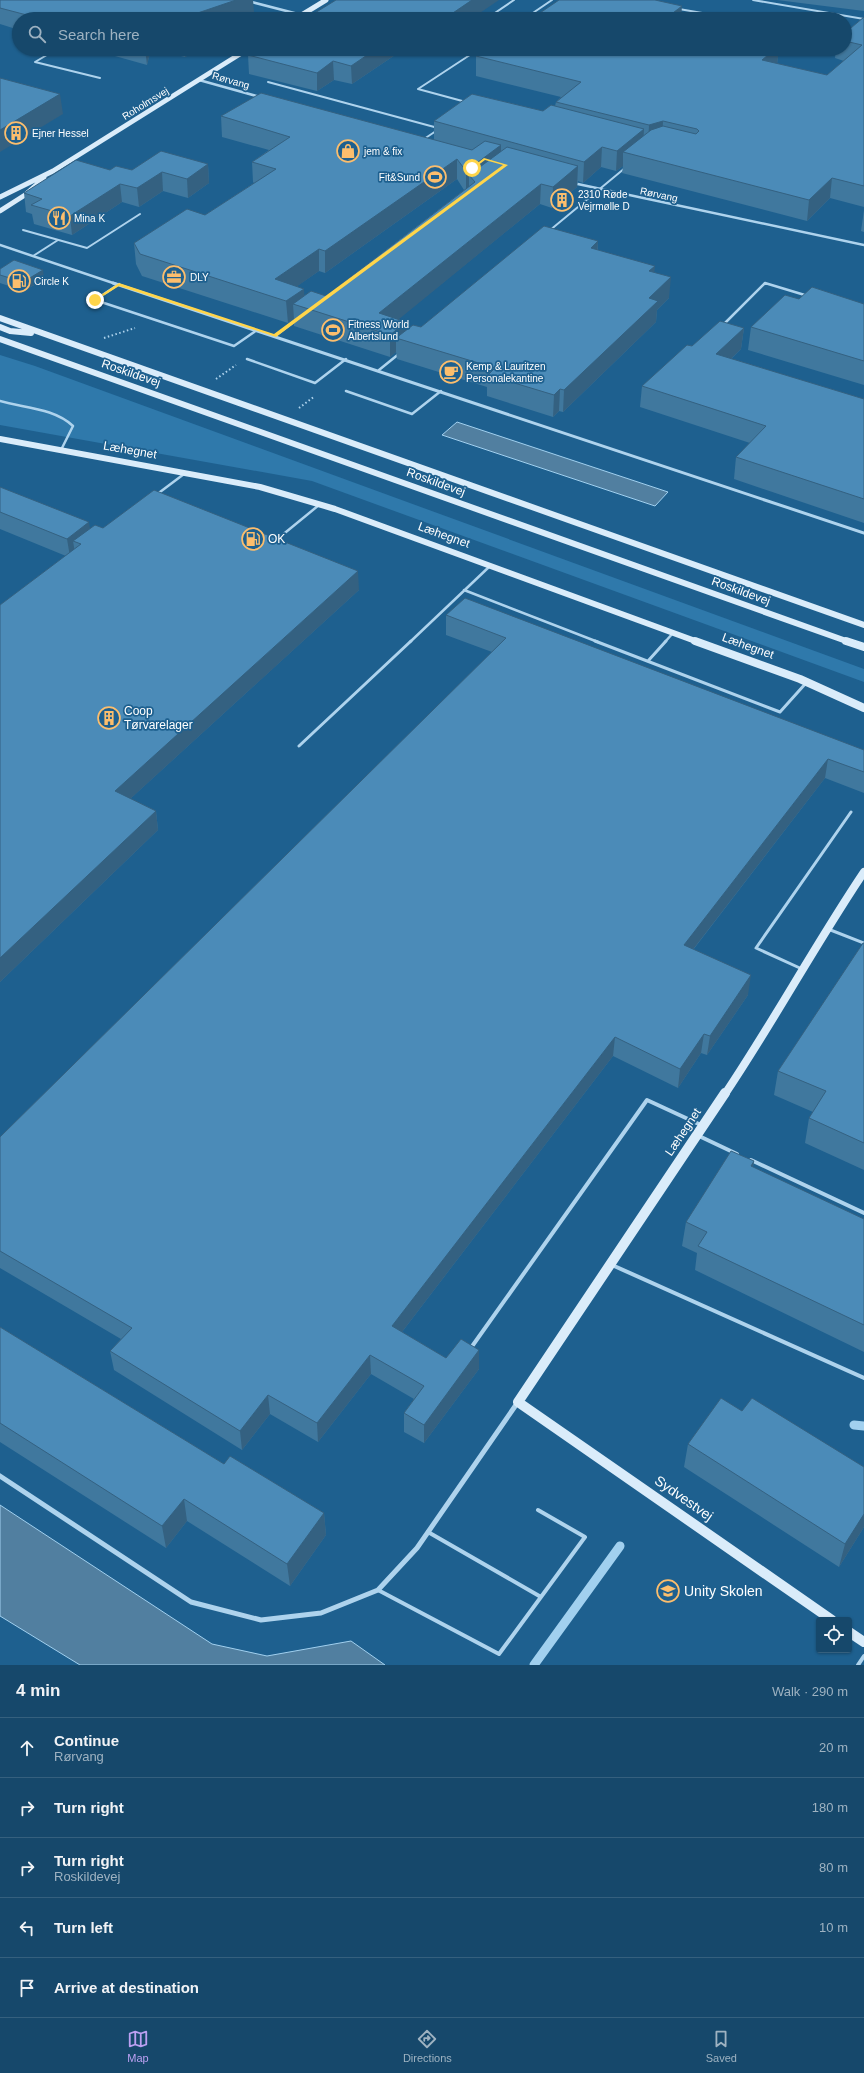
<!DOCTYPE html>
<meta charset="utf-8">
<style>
:root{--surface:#16486b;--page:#235273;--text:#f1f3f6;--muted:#9eb2c1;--line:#35607e;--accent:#bca0f2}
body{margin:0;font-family:Arial,sans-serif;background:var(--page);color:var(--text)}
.controls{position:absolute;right:12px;bottom:12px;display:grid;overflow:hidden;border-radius:4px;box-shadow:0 1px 3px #0004}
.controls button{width:36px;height:36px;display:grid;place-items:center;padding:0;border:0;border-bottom:1px solid var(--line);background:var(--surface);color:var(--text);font:20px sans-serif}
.stop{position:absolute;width:12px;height:12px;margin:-9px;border:3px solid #ffd54a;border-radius:50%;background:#fff}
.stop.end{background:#ffd54a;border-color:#fff;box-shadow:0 1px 4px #0008}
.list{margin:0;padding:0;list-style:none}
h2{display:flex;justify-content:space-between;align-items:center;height:52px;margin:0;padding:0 16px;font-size:17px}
h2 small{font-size:13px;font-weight:400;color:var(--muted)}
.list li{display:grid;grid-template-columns:26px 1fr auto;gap:12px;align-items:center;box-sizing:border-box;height:60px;padding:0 16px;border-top:1px solid var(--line)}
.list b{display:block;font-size:15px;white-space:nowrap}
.list p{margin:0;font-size:13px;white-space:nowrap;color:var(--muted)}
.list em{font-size:13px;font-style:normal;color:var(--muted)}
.icon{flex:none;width:22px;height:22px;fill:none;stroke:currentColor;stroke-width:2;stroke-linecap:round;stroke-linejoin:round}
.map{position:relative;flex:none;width:864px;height:1665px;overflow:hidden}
.search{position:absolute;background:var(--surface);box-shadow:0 1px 3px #0004;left:12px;right:12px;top:12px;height:44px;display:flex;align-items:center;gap:10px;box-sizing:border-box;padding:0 14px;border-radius:22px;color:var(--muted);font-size:15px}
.sheet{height:352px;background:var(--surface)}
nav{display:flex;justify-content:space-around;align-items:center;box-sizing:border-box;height:56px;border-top:1px solid var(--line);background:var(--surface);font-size:11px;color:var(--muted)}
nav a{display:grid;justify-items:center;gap:2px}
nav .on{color:var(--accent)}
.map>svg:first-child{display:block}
.green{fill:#2f79ab}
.water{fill:#517fa0;stroke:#a1d0ef}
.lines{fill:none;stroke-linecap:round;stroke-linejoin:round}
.stream{stroke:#a1d0ef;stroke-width:9}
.path{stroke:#aed3ed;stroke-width:2;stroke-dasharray:1.5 2.5;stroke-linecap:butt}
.lane-far3{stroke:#aed3ed;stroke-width:2}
.lane-far2{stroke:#aed3ed;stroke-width:2.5}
.lane-far1{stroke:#aed3ed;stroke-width:3}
.lane{stroke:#aed3ed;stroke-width:4}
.street-far2{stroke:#aed3ed;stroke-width:2.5}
.street-far1{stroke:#aed3ed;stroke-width:3}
.street{stroke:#aed3ed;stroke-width:5}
.secondary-far3{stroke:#daecfa;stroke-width:5}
.secondary-far2{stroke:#daecfa;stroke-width:6}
.secondary-far1{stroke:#daecfa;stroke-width:8}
.secondary{stroke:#daecfa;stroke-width:10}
.wall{fill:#40789e;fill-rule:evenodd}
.shaded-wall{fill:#346181}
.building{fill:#4b8bb8;stroke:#346181}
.route{fill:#ffd54a}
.labels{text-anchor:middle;stroke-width:3.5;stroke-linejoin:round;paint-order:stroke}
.far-street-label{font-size:10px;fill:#fff;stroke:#1e608f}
.far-poi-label{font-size:10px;fill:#fff;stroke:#1e608f;text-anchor:start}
.street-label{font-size:12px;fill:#fff;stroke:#1e608f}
.poi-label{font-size:12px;fill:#fff;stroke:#1e608f;text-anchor:start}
.near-street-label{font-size:14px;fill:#fff;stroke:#1e608f}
.near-poi-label{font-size:14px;fill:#fff;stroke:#1e608f;text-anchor:start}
</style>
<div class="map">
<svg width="864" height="1665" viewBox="0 0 864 1665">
<rect width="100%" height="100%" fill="#1e608f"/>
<path class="green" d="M0,355L35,366L864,669V682L312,481L0,425Z"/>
<path class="water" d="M457,422L668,492L655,506L442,435Z
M0,1505L212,1644L267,1656L351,1641L385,1665H80L0,1616Z"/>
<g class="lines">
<path class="stream" d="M854,1425L864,1426
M534,1665L620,1546"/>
<path class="path" d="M104,338L135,328
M216,379L236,365
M299,408L315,396"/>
<path class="lane-far3" d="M753,0L864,19
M679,9L737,19
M486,19L514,0
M524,19L552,0
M57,49L35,62L100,78
M268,82L438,128
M418,89L466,102
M418,89L479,49
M424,139L436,131
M23,230L87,248L140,214
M549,231L625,168
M33,256L58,240
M764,284H767"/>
<path class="lane-far2" d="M119,284L95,300L234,346L257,330
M723,325L765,283L808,296
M275,336L296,320
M247,359L315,383L346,359
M379,370L400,353
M346,391L412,414L441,391
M0,401C24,408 54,408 73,426L61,450
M156,495L184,474
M275,541L319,505
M464,590L598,642
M410,642L490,566
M665,642L673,633"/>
<path class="lane-far1" d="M595,641L780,712L806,683
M648,661L666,641
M299,746L411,641
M828,929L864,943
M802,969L756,948L851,812"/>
<path class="lane" d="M699,1136L737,1154
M751,1160L864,1213
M612,1265L864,1378
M473,1345L647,1100L701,1125
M428,1532L541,1597
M378,1590L499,1654L585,1537L538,1510
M858,1665L864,1656"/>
<path class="street-far2" d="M244,0L302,15
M199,80L260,97
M573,183L864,245
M0,245L116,284"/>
<path class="street-far1" d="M113,283L864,533"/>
<path class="street" d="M0,1476L191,1602L261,1620L321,1613L378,1590L417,1548L518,1402"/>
<path class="secondary-far3" d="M295,19L326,0
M0,197L53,171L248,49
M0,211L25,195L44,178"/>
<path class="secondary-far2" d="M0,318L864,625
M0,327L10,331L31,333
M0,339L849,642
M0,439L260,487L335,509L698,642"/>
<path class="secondary-far1" d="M695,641L800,679L864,708
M846,641L864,647
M725,1094C774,1021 815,945 864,872"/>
<path class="secondary" d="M725,1093L518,1402L832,1620
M849,1632L864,1642"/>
</g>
<path class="wall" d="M0,0L254,12L232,19H19V30L0,24Z
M777,0H864V11Z
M864,17V207L830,198L807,221L622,173L623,166L616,171L601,167L583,183L578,181L577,187L552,208L540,204L398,319L406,330L421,327L598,241V250L654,273L669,298L657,310L656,322L563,412L559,411L553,417L487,396V387L397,359L396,352L390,357L294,326V319L288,323L142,276L136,264L134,243L205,215L254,183L253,182L252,162L269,150L222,137L221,116L434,140V121L543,111L555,106L556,102L561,97L476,76V56L487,49H779L777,64L827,75L844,61L835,58L836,49H845V33ZM457,179L464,190L326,296L304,295L297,286L319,271L325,273Z
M90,49H151L147,65Z
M152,49H200L185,57Z
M258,49H404L352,84L334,80L317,91L249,74L248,55Z
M208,164L209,183L188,198L163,191L139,207L122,202L72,235L34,224L32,214L26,212L24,193L110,170H132Z
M864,210V232L861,231Z
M0,269L44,279L24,291L0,283Z
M799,299L864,304V385L748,350L751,327Z
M744,328L741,349L731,359L864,399V523L734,479L736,457L750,443L640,407L642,386L692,346Z
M0,487L90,529L103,528L359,590L130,799L156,811L158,830L0,982V605L66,556L0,529Z
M446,615L864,750V793L825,778L693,950L748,995L707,1055L701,1053L678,1088L613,1056L402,1332L446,1358L479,1350V1369L424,1443L404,1432V1413L414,1399L371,1374L318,1442L270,1414L242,1450L114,1370L110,1351L121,1339L0,1268V1137L492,652L446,635Z
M864,943V1170L805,1143L809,1118L813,1112L774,1095L778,1071Z
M754,1161L753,1167L864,1219V1352L695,1270L697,1253L682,1246L686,1222Z
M0,1327L224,1464L324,1513L326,1535L290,1586L187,1521L166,1548L0,1442Z
M688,1444L864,1527L839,1567L684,1467Z"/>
<path class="shaded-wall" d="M236,0H253L254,12L232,19H180Z
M472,0H499L471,19H444Z
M682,6L681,19H665Z
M145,49H151L147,65Z
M184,49H200L185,57Z
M376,49H404L352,84L351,66Z
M775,49H779L777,65L762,60Z
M333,61L334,80L317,91V73Z
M60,94L63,114L0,152V130Z
M663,121L662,142L648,145L649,125Z
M644,129L643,149L623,152V166L616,171L617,151Z
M501,145V166L469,175V189L466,192V171Z
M602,147L601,167L583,183L584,162Z
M457,159V179L325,273V251Z
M208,164L209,183L188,198L187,179Z
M578,166L577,187L552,208L553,187Z
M162,172L163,191L139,207L137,188Z
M832,178L830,198L807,221L809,200Z
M120,184L122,202L72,235L70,216Z
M541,184L540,204L382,333L379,313Z
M598,241L597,262L591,248Z
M319,249V271L279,299L275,279Z
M655,266L653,287L649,271Z
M43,270L44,279L24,291L23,282Z
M671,277L669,298L657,310L656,322L563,412L564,390L649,298Z
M304,289L305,308L293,304L294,319L288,323L286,301Z
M406,322L407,341L396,338V352L390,357V335Z
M744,328L741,349L714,375L716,354Z
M560,389L559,411L553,417L554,395Z
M89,522L92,541H73L75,553L70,557L67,539Z
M358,571L359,590L117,811L115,791Z
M828,759L825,778L681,965L684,945Z
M156,811L158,830L0,982V958Z
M751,975L748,995L707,1055L710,1036Z
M704,1034L701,1053L678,1088L680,1069Z
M615,1037L613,1056L392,1345V1326Z
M754,1161L750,1185L751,1166Z
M479,1350V1369L424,1443V1425Z
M370,1355L371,1374L318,1442L317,1423Z
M268,1395L270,1414L242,1450L240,1431Z
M184,1499L187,1521L166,1548L162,1526Z
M324,1513L326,1535L290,1586L287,1564Z
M864,1514V1527L839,1567L845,1544Z"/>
<path class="building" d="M0,0H236L180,19H42L0,8Z
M336,0H472L444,19H305Z
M559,0H655L682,6L665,19H531Z
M864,17V186L832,178L809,200L623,152L651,130L663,126L696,134L699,131L697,129L663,121L649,125L556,102L581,82L476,56L487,49H775L762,60L827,75L862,45L845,41V33Z
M258,49H376L351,66L333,61L317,73L248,55Z
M0,78L60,94L0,130Z
M261,93L472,150L485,141L501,145L466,171L457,159L325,251L319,249L275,279L304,289L286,301L140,254L134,243L187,209L205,215L276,169L252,162L290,137L221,116Z
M472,94L543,111L551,105L644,129L617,151L602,147L584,162L434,121Z
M507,147L578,166L553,187L541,184L379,313L406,322L390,335L293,304L311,291L326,296L475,182L469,175Z
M161,151L208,164L187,179L162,172L137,188L120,184L70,216L31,205L42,199L24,193L76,160L110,170L116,166L132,170Z
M544,226L598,241L591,248L655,266L649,271L671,277L649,298L658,301L564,390L560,389L554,395L488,375L495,368L396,338L413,325L421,327Z
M14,260L43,270L23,282L0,275V269Z
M812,287L864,304V361L751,327L785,295L799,299Z
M720,321L744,328L716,354L864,399V499L736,457L766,426L642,386L687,345L692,346Z
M0,487L89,522L67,539L0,512Z
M154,490L358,571L115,791L156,811L0,958V605L81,544L73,541L95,525L103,528Z
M465,598L864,750V772L828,759L684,945L751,975L710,1036L704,1034L680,1069L615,1037L392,1326L446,1358L461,1339L479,1350L424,1425L404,1413L424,1386L370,1355L317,1423L268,1395L240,1431L110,1351L132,1328L0,1251V1137L506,638L446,615Z
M863,943H864V1143L809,1118L826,1091L778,1071Z
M731,1151L754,1161L751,1166L864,1219V1325L698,1246L707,1232L686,1222Z
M0,1327L224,1464L230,1456L324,1513L287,1564L184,1499L162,1526L0,1423Z
M721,1398L742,1411L752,1398L864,1467V1514L845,1544L688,1444Z"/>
<path class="route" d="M484,158L508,165L276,337L119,286L97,300H93L119,283L274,334L503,165L485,160L473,169H470Z"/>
<defs>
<g id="building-ring" transform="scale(1.15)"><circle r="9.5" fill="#1e608f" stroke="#fcbe6d" stroke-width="1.5"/><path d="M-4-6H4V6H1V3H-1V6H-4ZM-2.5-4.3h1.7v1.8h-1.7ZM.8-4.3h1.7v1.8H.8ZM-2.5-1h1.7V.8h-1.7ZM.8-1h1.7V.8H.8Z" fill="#fcbe6d"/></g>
<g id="shop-ring" transform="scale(1.15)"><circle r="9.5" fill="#1e608f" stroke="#fcbe6d" stroke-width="1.5"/><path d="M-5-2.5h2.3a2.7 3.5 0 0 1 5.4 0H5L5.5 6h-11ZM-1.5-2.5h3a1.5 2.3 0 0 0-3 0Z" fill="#fcbe6d"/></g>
<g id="stadium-ring" transform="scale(1.15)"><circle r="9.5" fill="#1e608f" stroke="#fcbe6d" stroke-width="1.5"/><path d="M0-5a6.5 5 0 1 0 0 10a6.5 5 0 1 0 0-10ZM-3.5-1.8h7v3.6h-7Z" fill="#fcbe6d"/></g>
<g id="restaurant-ring" transform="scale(1.15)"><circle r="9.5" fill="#1e608f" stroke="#fcbe6d" stroke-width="1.5"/><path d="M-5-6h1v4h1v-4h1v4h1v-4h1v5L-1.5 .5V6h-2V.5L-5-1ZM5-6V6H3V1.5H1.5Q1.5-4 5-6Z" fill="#fcbe6d"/></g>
<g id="office-ring" transform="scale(1.15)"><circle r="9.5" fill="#1e608f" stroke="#fcbe6d" stroke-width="1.5"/><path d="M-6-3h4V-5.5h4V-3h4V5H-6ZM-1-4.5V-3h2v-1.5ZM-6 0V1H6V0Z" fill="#fcbe6d"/></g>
<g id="fuel-ring" transform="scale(1.15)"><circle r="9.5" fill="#1e608f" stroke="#fcbe6d" stroke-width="1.5"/><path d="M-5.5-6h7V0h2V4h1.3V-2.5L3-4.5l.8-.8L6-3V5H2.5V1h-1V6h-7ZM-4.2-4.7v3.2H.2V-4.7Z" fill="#fcbe6d"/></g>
<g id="cafe-ring" transform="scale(1.15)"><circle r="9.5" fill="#1e608f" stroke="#fcbe6d" stroke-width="1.5"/><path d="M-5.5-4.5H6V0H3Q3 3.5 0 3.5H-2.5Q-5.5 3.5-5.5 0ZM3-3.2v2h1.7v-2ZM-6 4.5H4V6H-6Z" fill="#fcbe6d"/></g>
<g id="school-ring" transform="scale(1.15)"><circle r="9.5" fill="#1e608f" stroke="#fcbe6d" stroke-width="1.5"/><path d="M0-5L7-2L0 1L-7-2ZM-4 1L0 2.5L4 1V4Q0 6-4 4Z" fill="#fcbe6d"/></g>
</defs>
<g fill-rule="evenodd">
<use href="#building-ring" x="16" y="133"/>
<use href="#shop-ring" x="348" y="151"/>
<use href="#stadium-ring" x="435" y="177"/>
<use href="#building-ring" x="562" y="200"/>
<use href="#restaurant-ring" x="59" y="218"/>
<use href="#office-ring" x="174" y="277"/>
<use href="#fuel-ring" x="19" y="281"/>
<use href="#stadium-ring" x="333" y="330"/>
<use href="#cafe-ring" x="451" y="372"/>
<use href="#fuel-ring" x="253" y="539"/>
<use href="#building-ring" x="109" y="718"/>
<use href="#school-ring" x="668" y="1591"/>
</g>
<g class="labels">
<g class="far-street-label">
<text transform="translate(231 80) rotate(16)" y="4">Rørvang</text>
<text transform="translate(145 103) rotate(-32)" y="4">Roholmsvej</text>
<text transform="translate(659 194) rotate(12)" y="4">Rørvang</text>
</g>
<g class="far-poi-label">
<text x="32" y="137">Ejner Hessel</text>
<text x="364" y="155">jem &amp; fix</text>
<text x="420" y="181" text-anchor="end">Fit&amp;Sund</text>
<text x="578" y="198">2310 Røde<tspan x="578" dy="12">Vejrmølle D</tspan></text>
<text x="74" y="222">Mina K</text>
<text x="190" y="281">DLY</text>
<text x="34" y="285">Circle K</text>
<text x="348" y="328">Fitness World<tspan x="348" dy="12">Albertslund</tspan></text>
<text x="466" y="370">Kemp &amp; Lauritzen<tspan x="466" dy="12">Personalekantine</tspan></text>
</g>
<g class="street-label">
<text transform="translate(131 373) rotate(19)" y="4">Roskildevej</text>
<text transform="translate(130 450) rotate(10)" y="4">Læhegnet</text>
<text transform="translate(436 482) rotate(20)" y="4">Roskildevej</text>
<text transform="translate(444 535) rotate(20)" y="4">Læhegnet</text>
<text transform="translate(741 591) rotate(20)" y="4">Roskildevej</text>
<text transform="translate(748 646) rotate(20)" y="4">Læhegnet</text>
<text transform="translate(683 1132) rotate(-56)" y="4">Læhegnet</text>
</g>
<g class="poi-label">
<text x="268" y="543">OK</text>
<text x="124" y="715">Coop<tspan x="124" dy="14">Tørvarelager</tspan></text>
</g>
<g class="near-street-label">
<text transform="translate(684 1498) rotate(35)" y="5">Sydvestvej</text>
</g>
<g class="near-poi-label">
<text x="684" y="1596">Unity Skolen</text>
</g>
</g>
</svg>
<div class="controls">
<button><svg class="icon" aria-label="locate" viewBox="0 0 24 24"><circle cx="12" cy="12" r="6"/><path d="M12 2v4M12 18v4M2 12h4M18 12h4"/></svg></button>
</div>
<div class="stop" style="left:472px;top:168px"></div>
<div class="stop end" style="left:95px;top:300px"></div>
<div class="search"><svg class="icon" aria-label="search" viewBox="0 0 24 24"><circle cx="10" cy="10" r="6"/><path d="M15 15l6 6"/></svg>Search here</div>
</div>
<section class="sheet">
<h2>4 min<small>Walk · 290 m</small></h2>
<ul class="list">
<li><svg class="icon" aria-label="ahead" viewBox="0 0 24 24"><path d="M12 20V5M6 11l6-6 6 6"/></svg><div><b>Continue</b><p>Rørvang</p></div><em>20 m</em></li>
<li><svg class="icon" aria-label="right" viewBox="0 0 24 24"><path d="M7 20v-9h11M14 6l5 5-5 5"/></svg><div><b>Turn right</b></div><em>180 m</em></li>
<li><svg class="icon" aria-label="right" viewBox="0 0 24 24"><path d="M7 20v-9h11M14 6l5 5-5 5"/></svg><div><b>Turn right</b><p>Roskildevej</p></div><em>80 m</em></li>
<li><svg class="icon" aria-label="left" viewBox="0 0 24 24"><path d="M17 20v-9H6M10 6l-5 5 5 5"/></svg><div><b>Turn left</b></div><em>10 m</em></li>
<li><svg class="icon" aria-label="arrive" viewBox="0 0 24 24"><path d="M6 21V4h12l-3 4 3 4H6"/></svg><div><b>Arrive at destination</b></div></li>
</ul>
</section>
<nav>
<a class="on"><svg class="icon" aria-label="map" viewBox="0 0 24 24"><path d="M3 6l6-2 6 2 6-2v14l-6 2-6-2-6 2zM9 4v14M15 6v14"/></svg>Map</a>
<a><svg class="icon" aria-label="directions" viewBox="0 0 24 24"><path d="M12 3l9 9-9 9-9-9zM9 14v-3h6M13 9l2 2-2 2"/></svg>Directions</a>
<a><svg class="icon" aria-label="saved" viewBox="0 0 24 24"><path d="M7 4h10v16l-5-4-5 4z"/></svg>Saved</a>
</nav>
